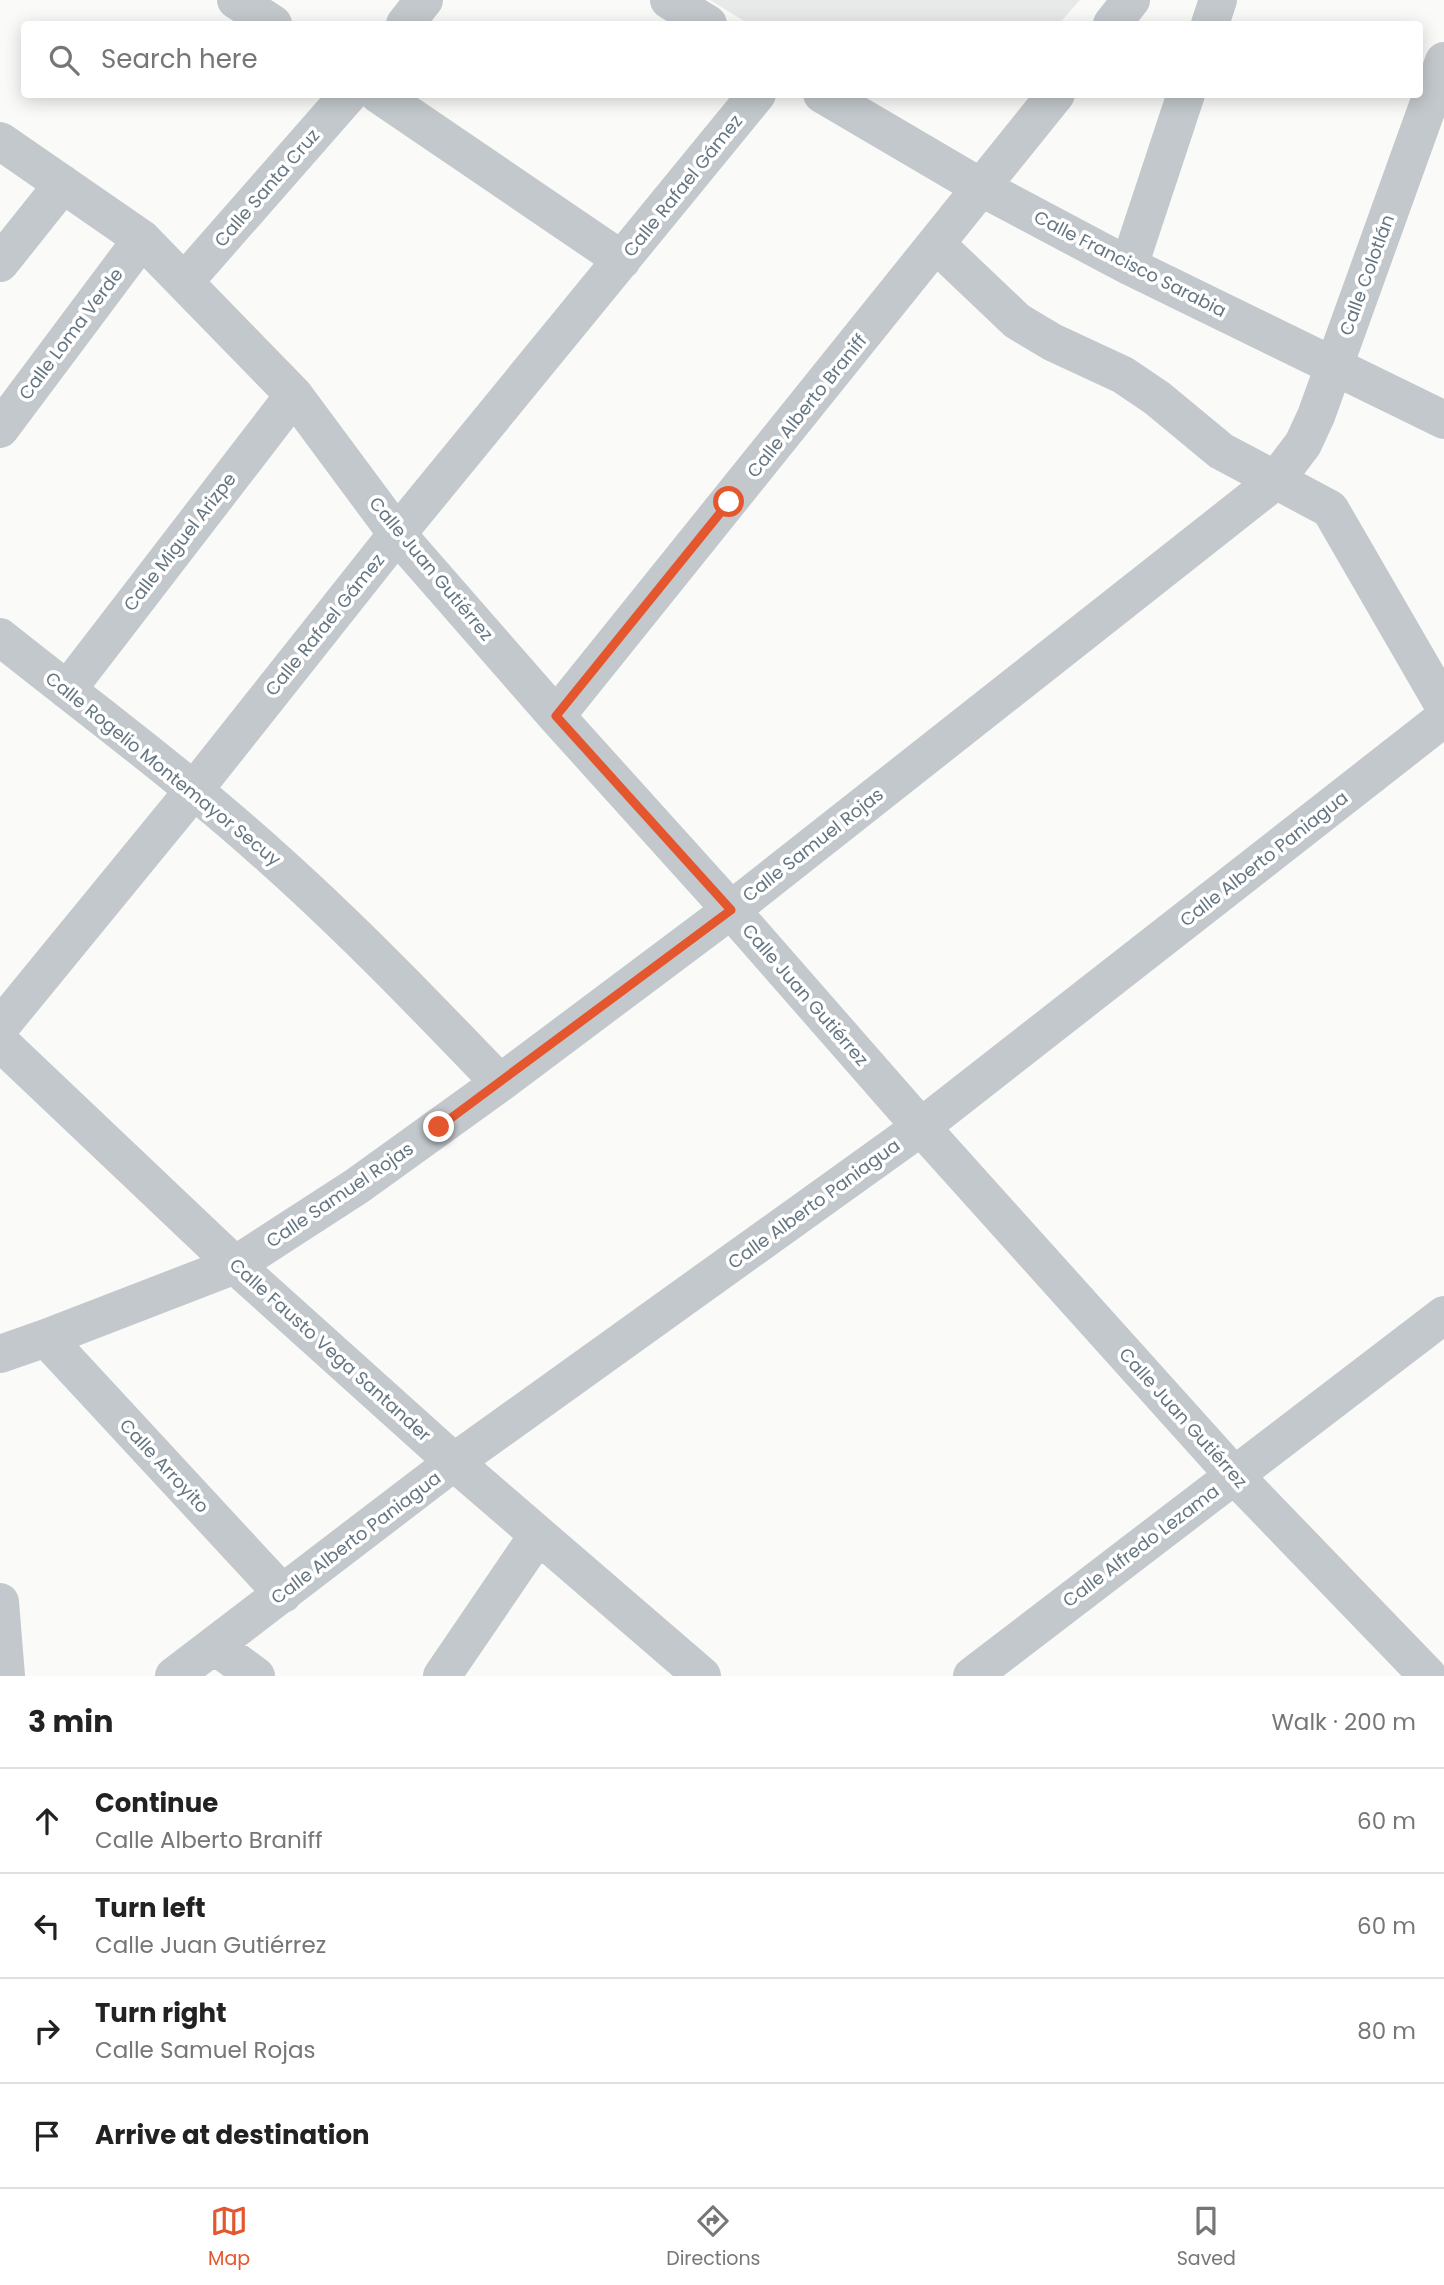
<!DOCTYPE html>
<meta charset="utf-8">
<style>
:root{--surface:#fff;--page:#f2f2f2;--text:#222;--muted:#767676;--line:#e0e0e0;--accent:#e4572e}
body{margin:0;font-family:Poppins,sans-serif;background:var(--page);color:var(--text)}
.stop{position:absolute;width:21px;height:21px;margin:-16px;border:5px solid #e4572e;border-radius:50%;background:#fff}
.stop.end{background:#e4572e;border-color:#fff;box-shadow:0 2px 7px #0008}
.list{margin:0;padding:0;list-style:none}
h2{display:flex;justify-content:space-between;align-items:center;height:91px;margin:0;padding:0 28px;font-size:30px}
h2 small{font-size:23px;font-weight:400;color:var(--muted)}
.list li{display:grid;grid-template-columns:46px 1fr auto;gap:21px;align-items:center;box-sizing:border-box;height:105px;padding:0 28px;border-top:2px solid var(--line)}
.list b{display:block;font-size:26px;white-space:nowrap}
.list p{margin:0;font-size:23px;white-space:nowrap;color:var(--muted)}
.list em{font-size:23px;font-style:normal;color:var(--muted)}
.icon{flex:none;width:38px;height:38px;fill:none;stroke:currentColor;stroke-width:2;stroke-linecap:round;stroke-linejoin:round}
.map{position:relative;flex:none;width:1444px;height:1676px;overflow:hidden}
.search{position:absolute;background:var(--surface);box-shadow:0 4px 18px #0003;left:21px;right:21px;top:21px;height:77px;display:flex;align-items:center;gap:18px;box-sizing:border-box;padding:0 24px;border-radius:7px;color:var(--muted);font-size:26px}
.sheet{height:511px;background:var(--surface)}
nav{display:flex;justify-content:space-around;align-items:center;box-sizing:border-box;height:98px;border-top:2px solid var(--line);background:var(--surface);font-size:19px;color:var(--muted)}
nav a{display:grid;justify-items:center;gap:4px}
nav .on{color:var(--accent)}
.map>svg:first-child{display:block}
.built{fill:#e8e9e9}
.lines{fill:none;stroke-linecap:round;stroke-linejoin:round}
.minor{stroke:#c3c8cc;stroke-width:38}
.route{stroke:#e4572e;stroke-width:9}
.labels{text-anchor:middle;stroke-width:7;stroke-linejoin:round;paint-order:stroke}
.street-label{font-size:18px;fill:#657683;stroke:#fff}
</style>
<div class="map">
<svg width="1444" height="1676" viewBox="0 0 1444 1676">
<rect width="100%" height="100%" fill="#fafaf8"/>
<path class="built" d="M710,0H1080L1059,24H749Z"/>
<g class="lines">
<path class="minor" d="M236,0L273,24
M669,0L708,24
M405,24L424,0
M1112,24L1131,0
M1210,24L1218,0
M378,94L622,260
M822,94L982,188L1129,266L1444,420
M0,141L142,239L294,395L397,534L556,716L731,910L921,1127L1234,1475L1428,1676
M937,245L1017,321L1052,342L1123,375L1157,398L1221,451L1330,509L1444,706
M0,263L63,184
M1129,266L1186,94
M185,281L349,94
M0,429L142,239
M0,637C93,711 189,782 277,862C355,932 427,1007 500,1083
M67,690L294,395
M556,716L1056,94
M0,1027L194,790L397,534L757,94
M0,1042L235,1265L454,1462L702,1676
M46,1338L283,1594
M0,1354L46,1338L235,1265L357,1186L500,1083L731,910L1275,481L1303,444L1316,416L1444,61
M0,1602L6,1676
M215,1646L256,1676
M174,1676L454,1462L921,1127L1444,718
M442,1676L538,1535
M972,1676L1444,1315"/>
</g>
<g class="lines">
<path class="route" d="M439,1127L731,910L556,716L729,502"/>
</g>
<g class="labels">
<g class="street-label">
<text transform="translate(683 186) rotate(-51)" y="6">Calle Rafael Gámez</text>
<text transform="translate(267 188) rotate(-49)" y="6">Calle Santa Cruz</text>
<text transform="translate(1130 264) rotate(27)" y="6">Calle Francisco Sarabia</text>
<text transform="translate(1367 275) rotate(-70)" y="6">Calle Colotlán</text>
<text transform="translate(71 334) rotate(-53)" y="6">Calle Loma Verde</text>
<text transform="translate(807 406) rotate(-51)" y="6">Calle Alberto Braniff</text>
<text transform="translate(180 542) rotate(-52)" y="6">Calle Miguel Arizpe</text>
<text transform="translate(431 569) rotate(50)" y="6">Calle Juan Gutiérrez</text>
<text transform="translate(325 625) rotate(-51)" y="6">Calle Rafael Gámez</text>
<text transform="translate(163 769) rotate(39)" y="6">Calle Rogelio Montemayor Secuy</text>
<text transform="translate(813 845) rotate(-38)" y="6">Calle Samuel Rojas</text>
<text transform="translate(1264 859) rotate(-38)" y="6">Calle Alberto Paniagua</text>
<text transform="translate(805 995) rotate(49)" y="6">Calle Juan Gutiérrez</text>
<text transform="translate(340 1195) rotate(-34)" y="6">Calle Samuel Rojas</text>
<text transform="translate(814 1204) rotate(-36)" y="6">Calle Alberto Paniagua</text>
<text transform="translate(330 1350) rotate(42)" y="6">Calle Fausto Vega Santander</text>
<text transform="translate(1183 1418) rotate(48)" y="6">Calle Juan Gutiérrez</text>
<text transform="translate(164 1466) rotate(47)" y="6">Calle Arroyito</text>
<text transform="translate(356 1538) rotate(-37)" y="6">Calle Alberto Paniagua</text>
<text transform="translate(1141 1546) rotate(-37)" y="6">Calle Alfredo Lezama</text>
</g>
</g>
</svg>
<div class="stop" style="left:729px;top:502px"></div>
<div class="stop end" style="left:439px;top:1127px"></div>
<div class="search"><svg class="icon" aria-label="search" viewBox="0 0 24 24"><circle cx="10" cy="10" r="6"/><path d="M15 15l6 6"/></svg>Search here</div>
</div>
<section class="sheet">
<h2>3 min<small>Walk · 200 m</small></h2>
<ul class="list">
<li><svg class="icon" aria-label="ahead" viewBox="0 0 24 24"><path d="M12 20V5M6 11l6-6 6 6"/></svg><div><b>Continue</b><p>Calle Alberto Braniff</p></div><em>60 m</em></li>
<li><svg class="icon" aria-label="left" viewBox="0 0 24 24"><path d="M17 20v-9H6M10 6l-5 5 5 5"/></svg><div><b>Turn left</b><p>Calle Juan Gutiérrez</p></div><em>60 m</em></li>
<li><svg class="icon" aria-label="right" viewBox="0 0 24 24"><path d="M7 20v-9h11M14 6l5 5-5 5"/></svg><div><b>Turn right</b><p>Calle Samuel Rojas</p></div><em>80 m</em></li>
<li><svg class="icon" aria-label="arrive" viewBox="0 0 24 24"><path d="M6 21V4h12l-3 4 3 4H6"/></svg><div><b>Arrive at destination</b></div></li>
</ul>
</section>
<nav>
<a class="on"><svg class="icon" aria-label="map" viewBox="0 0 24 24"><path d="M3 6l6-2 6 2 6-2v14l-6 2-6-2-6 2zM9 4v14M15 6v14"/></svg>Map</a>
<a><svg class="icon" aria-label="directions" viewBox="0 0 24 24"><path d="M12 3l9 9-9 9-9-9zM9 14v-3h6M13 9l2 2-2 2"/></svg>Directions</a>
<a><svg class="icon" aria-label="saved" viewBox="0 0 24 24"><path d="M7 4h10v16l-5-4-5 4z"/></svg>Saved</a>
</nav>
